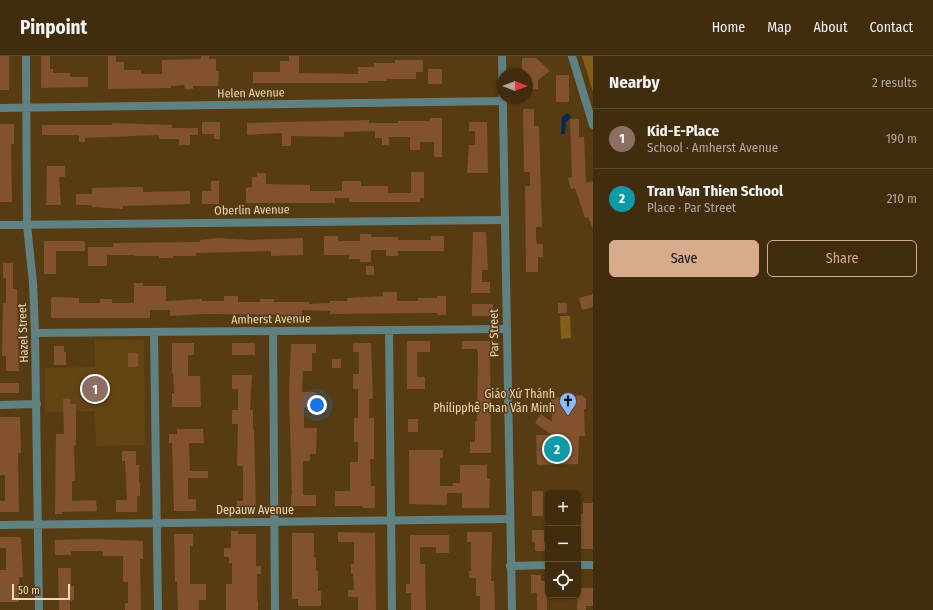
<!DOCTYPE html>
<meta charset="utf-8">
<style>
:root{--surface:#412d0e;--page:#483517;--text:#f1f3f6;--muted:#aea89e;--line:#5a492e;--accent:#d6ab8b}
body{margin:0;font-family:"Fira Sans Condensed",sans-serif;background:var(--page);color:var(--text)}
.controls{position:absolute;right:12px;bottom:12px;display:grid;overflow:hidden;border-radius:6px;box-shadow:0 1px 3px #0004}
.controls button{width:36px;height:36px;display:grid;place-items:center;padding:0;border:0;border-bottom:1px solid var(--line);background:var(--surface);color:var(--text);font:20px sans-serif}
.compass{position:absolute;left:497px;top:12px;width:36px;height:36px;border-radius:50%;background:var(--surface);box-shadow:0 1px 3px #0004;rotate:90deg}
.scale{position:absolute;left:12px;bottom:10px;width:58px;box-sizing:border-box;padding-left:4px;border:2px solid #ebd7bc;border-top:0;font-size:11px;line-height:14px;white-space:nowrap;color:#ebd7bc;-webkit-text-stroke:3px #573c13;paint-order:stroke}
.you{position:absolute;left:317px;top:349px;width:14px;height:14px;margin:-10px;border:3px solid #fff;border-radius:50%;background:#1a73e8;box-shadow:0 0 0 6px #1a73e833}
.badge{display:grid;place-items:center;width:26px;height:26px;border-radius:50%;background:var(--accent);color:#fff;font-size:13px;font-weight:700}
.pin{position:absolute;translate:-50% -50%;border:2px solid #fff;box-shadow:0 1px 4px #0006}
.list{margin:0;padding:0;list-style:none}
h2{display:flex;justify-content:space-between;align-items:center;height:52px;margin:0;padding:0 16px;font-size:17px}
h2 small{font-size:13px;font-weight:400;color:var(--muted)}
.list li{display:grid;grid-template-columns:26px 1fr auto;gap:12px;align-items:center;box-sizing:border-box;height:60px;padding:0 16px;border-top:1px solid var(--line)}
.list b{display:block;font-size:15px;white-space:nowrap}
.list p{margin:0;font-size:13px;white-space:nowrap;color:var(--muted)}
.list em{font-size:13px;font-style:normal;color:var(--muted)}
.actions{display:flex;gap:8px;padding:12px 16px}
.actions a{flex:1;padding:9px 0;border:1px solid var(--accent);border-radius:6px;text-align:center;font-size:14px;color:var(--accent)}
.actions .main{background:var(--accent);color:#111}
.icon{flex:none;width:22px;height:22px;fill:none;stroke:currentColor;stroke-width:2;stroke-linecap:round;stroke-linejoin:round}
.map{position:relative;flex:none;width:593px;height:554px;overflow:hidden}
header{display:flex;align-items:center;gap:24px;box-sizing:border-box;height:56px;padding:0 20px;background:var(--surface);border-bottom:1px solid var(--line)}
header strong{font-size:19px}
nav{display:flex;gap:22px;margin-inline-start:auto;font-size:14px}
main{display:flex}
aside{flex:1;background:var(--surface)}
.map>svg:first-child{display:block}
.built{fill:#634514}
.green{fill:#855d1b}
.water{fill:#002a5b}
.building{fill:#82512d}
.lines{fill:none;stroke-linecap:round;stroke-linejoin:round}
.minor{stroke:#608181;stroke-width:8}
.tertiary{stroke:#608181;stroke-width:8}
.labels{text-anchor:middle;stroke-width:3;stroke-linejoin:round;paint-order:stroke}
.street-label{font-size:12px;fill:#ebd7bc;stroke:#573c13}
.poi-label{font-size:12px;fill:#ebd7bc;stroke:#573c13;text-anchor:end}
</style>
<header>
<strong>Pinpoint</strong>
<nav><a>Home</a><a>Map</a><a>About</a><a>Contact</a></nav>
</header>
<main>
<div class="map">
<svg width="593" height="554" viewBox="0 0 593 554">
<rect width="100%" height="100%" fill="#573c13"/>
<path class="built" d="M95,284H144L145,389L96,390L95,355L45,356V312L95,311Z"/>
<path class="green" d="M582,0H593V36Z
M560,260H570L571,282L561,283Z"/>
<path class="water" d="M568,57L571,61L566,66L565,78H561L562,61Z"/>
<path class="building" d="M0,0H9V34H0Z
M41,0H50V13H53V17H70V21H88V31L41,32Z
M108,0H116V6H124V14H141V18H162V4L201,3V0H209V3H216V15H219L218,30H193V33H185L184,29L171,30V32L108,33Z
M289,0H299V17L358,18V11H374V7H395V4H423V16H416V23H387V25H368V27H253V16H280V5H289Z
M522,2H536L550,15L538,24V33L527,34V18H522Z
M428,13H442V28H428Z
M556,19H569V46H556Z
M523,53H534V70H539L542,171H536V183L537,188H543V201H538V216H526L525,130H530V116H524Z
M430,62H442V101H434V86H420V94H410V81H389V89H382V82H375V75L344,76V81L291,80V90H282V77L247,79V67L369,64V67H398V65H430Z
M570,63H579V81H584L586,127L593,125V173L588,161L585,162L575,132L571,133L568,122L572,121Z
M202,66H220V83H214V78H202Z
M469,66H487L488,117H467L469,89H475V75H469Z
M112,67L172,69V72H198V79H190V89H179V83H159V79L85,82V86H79V79H42V69H112Z
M0,68H14V88H11L12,146H0Z
M47,110H65V121H59L61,149H46Z
M411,116H424V142H420V146H349V142H335V147H246V132L252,131V121H257V117H266V128L310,129V135H342V125H361V130H388V137H411Z
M211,125H219V148H202V135H211Z
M128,131H143V136L190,135V148L123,150V153L92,151V149H76V138H92V132Z
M473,176H486L488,214H482V226H490V237H471Z
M360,178H371V181H398V184H431V180H444V195H398V200H386V194H371V206H360V203H349V199H324V180H338V185H360Z
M218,182L250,184L303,182V199L271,200V195L196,197V200H173V202H159V200H135V199H107V210H88V191H113V187L200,186V184Z
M44,185H85V195H56V218H44Z
M3,207H13V233H17L19,315H6V300H2L3,247H6V222H3Z
M366,210H374V219H366Z
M134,227H143V230H166V245L202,243V245H224V240H238V246H260V243H274V246H309V248L330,247V245H347V242L383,240V236H397V245H418V242H437V240H446V259H437V257L330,258V255L302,254V259L206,258L170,260V254H150V262H51V241L79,242V247H100V243H112V247H134Z
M593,238V251L582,254L579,242Z
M558,247H567V257H558Z
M472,248H493V260H472Z
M407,285H430V296H417V321H425V333H407Z
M462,285H490L491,397H470V386H475V365H477L478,299L477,293H462Z
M172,287H194V299H188V320H200L201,351H172V337H174L173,317H172Z
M232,287H255V299H232Z
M353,287H371L373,343H369V362H374V403H370L371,430H375V452H363V450H335V435H350V406H358V386H354V362H358V333H353V318H359V296H353Z
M291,288H316V297H312V315H303L302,336H316V346H311V351H304V372H317L316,398H310V405H303V439H316V450H291V439H292L289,337Z
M54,290H64V296H66V309H54Z
M128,297H138V311H128Z
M332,303H341V312H332Z
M232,319H252L250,354H253V373H254L256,454H237V445H243V410H237L238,368H232V354H238V333H232Z
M0,327H19V337H0Z
M582,339L586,343V353H584L585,380H579L578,408L537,409L536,379H552L535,367L541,358L552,366L551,341L573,342V340Z
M63,343H71L70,348H76V389H74L75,425H72V445L96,444L97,455L62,456V458H55L56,378H64Z
M0,361H20L21,397H18L19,456H0V445H5V419H0Z
M408,363H418V376H408Z
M177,373H203L204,387H189L190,415H208V422H188V443H196V455H174L172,387H169V378H177Z
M409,394H443V402H440V430H453V427H460V409H487V423H490L489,452H462V437H447V449L409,448Z
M122,395H136V409H139V427H140V440H137V456H116V444H127L125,405H122Z
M532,435H543V460H532Z
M583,447H593V493H579V458H583Z
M532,474H544V487H548V495H535V486H532Z
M231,475H238V478H256V510H261V518H257V545H258V554H226V528H232V507H229V501H224V492H231Z
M338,476L375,477L376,554H358V541H348V534H354L353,518H351V508H354V486H338Z
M467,476H492L491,525H494L495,554H480V540H476V522H469V515H471V486H467Z
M292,477H314V501H316V515H318V535H321V550H298V543H292Z
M174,478H193V490H190V528H206V544H199V554H178L177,526H175Z
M410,479H449V497H436V491H420V508H425L426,554H411V537H406V528H410Z
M0,481H21L23,521H19V546H0V514H6V492H0Z
M94,483L143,485V503H140L141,554H125V547H128V526H123V500H103V495H71V499H55V484Z
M58,512H71V530H74V544L70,545V554H59Z
M531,519H541V525H547V554H537V537H531Z
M578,532H593V550H586V554H577Z"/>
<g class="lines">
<path class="minor" d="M26,0L27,169L33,227L35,277L39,554
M572,0L593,69
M0,52L503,45
M0,169L505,164
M389,274L392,554
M273,275L275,554
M35,277L506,273
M154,277L158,554
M0,349L37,348
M0,469L510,463
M578,509H593
M510,510L548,509"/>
<path class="tertiary" d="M502,0L512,554"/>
</g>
<defs>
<g id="church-pin" transform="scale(0.9)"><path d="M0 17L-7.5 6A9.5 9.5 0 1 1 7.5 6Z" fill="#88bafc" stroke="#573c13"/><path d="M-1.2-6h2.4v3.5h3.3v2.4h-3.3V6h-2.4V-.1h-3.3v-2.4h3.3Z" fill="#111"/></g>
</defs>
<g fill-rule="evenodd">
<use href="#church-pin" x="568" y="345"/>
</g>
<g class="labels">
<g class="street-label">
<text transform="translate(251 37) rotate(-1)" y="4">Helen Avenue</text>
<text transform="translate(252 154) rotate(-1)" y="4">Oberlin Avenue</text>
<text transform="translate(271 263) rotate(-1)" y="4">Amherst Avenue</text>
<text transform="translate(23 277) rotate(-92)" y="4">Hazel Street</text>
<text transform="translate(494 277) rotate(-91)" y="4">Par Street</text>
<text x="255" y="458">Depauw Avenue</text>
</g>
<g class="poi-label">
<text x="555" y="342">Giáo Xứ Thánh<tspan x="555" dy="14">Philipphê Phan Văn Minh</tspan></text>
</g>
</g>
</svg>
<div class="controls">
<button>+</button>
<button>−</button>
<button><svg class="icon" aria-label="locate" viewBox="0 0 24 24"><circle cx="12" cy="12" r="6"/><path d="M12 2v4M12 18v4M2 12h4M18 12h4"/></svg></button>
</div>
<svg class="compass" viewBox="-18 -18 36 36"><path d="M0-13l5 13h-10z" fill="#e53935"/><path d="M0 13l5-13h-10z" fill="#aea89e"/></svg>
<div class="scale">50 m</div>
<div class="you"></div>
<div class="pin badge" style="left:95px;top:333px;background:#8d6e63">1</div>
<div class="pin badge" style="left:557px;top:393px;background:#0f9aa8">2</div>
</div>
<aside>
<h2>Nearby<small>2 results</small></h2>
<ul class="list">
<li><span class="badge" style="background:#8d6e63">1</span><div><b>Kid-E-Place</b><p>School · Amherst Avenue</p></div><em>190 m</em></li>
<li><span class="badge" style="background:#0f9aa8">2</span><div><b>Tran Van Thien School</b><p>Place · Par Street</p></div><em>210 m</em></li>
</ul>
<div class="actions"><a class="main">Save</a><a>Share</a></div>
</aside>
</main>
